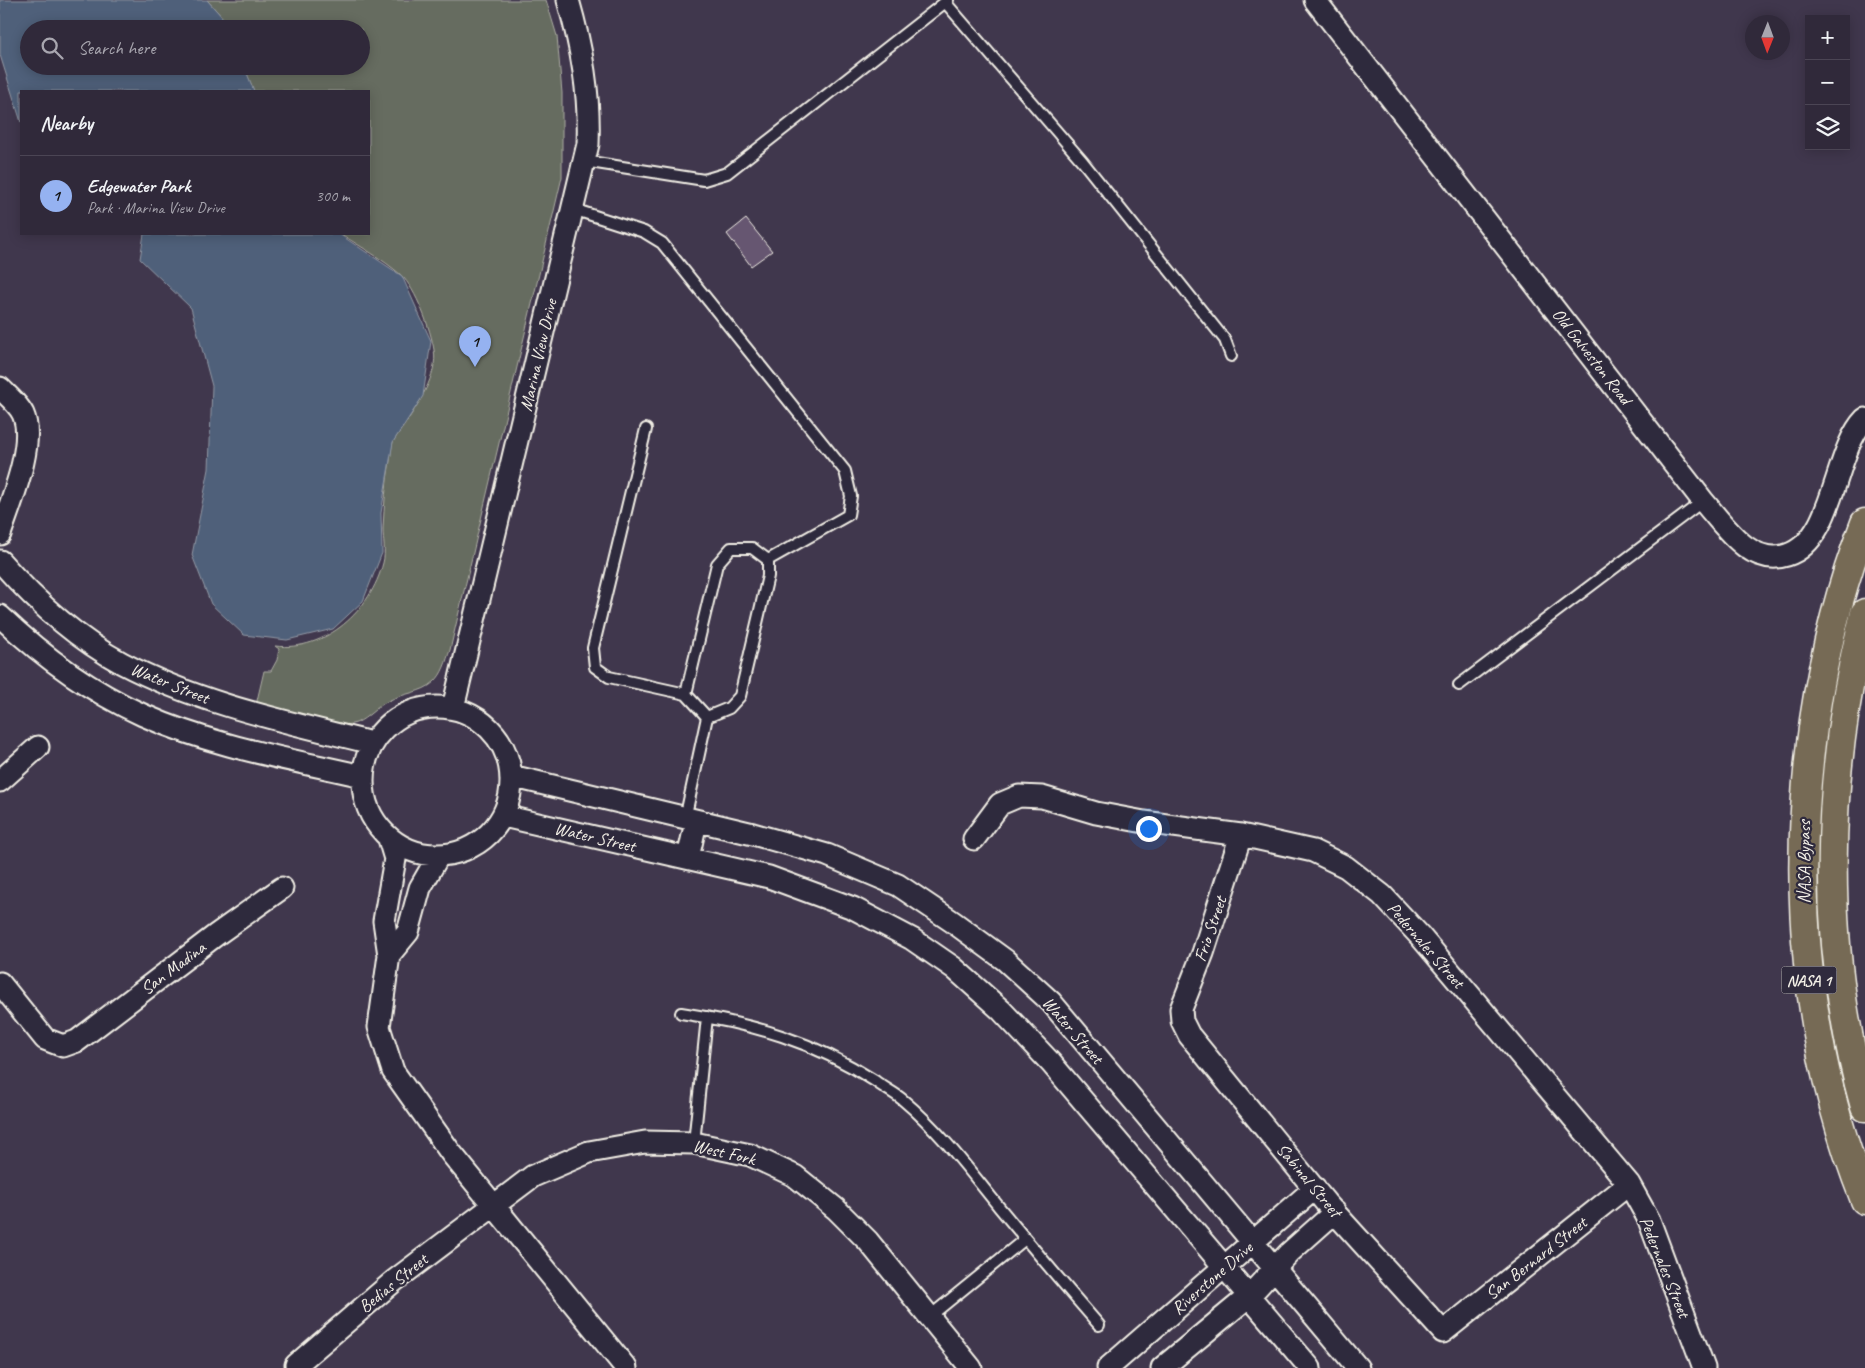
<!DOCTYPE html>
<meta charset="utf-8">
<style>
:root{--surface:#30293a;--page:#383142;--text:#f1f3f6;--muted:#a8a6af;--line:#4b4554;--accent:#95b2f1}
body{margin:0;font-family:Caveat,sans-serif;background:var(--page);color:var(--text)}
.controls{position:absolute;right:15px;top:15px;display:grid;overflow:hidden;border-radius:0px;box-shadow:0 2px 12px #0003}
.controls button{width:45px;height:45px;display:grid;place-items:center;padding:0;border:0;border-bottom:1px solid var(--line);background:var(--surface);color:var(--text);font:25px sans-serif}
.compass{position:absolute;left:1745px;top:15px;width:45px;height:45px;border-radius:50%;background:var(--surface);box-shadow:0 2px 12px #0003;rotate:181deg}
.you{position:absolute;left:1148px;top:828px;width:18px;height:18px;margin:-12px;border:4px solid #fff;border-radius:50%;background:#1a73e8;box-shadow:0 0 0 8px #1a73e833}
.badge{display:grid;place-items:center;width:32px;height:32px;border-radius:50%;background:var(--accent);color:#111;font-size:16px;font-weight:700}
.pin{position:absolute;translate:-50% -41px;filter:drop-shadow(0 1px 2px #0008)}
.pin::after{content:'';position:absolute;top:26px;width:18px;height:15px;background:inherit;clip-path:polygon(0 0,100% 0,50% 100%)}
.list{margin:0;padding:0;list-style:none}
h2{display:flex;justify-content:space-between;align-items:center;height:65px;margin:0;padding:0 20px;font-size:21px}
h2 small{font-size:16px;font-weight:400;color:var(--muted)}
.list li{display:grid;grid-template-columns:32px 1fr auto;gap:15px;align-items:center;box-sizing:border-box;height:80px;padding:0 20px;border-top:1px solid var(--line)}
.list b{display:block;font-size:19px;white-space:nowrap}
.list p{margin:0;font-size:16px;white-space:nowrap;color:var(--muted)}
.list em{font-size:16px;font-style:normal;color:var(--muted)}
.icon{flex:none;width:28px;height:28px;fill:none;stroke:currentColor;stroke-width:2;stroke-linecap:round;stroke-linejoin:round}
.map{position:relative;flex:none;width:1865px;height:1368px;overflow:hidden}
.search{position:absolute;background:var(--surface);box-shadow:0 2px 12px #0003;left:20px;top:20px;width:350px;height:55px;display:flex;align-items:center;gap:12px;box-sizing:border-box;padding:0 18px;border-radius:28px;color:var(--muted);font-size:19px}
.panel{position:absolute;background:var(--surface);box-shadow:0 2px 12px #0003;left:20px;top:90px;width:350px;height:145px;border-radius:0px}
.map>svg:first-child{display:block}
.green{fill:#666c60;stroke:#adaea4}
.water{fill:#50607a;stroke:#929aa6}
.building{fill:#665671;stroke:#f4f1e8}
.lines{fill:none;stroke-linecap:round;stroke-linejoin:round}
.service-casing{stroke:#f4f1e8;stroke-width:14}
.minor-casing{stroke:#f4f1e8;stroke-width:25}
.motorway-casing{stroke:#f4f1e8;stroke-width:31}
.service{stroke:#2f2a3d;stroke-width:10}
.minor{stroke:#2f2a3d;stroke-width:21}
.motorway{stroke:#766a55;stroke-width:28}
.labels{text-anchor:middle;stroke-width:4.5;stroke-linejoin:round;paint-order:stroke}
.shield{fill:#2f2a3d;stroke:#b9b5b5;stroke-width:1}
.shield-label{font-size:16px;font-weight:bold;fill:#f4f1e8}
.street-label{font-size:18px;fill:#f4f1e8;stroke:#2f2a3d}
</style>
<div class="map">
<svg width="1865" height="1368" viewBox="0 0 1865 1368">
<rect width="100%" height="100%" fill="#40374d"/>
<filter id="ink" filterUnits="userSpaceOnUse"><feTurbulence type="fractalNoise" baseFrequency=".02" numOctaves="2"/><feDisplacementMap in="SourceGraphic" scale="10" xChannelSelector="R" yChannelSelector="G"/><feConvolveMatrix kernelMatrix="1 2 1 2 8 2 1 2 1" color-interpolation-filters="sRGB"/></filter>
<g filter="url(#ink)">
<path class="green" d="M207,0H546L557,36L562,93V177L450,650C446,661 443,674 434,682C422,693 403,693 388,701C376,707 368,718 356,723C349,725 343,725 336,724L256,705L264,671H271L277,660L279,649L275,646C326,652 371,610 383,563C386,552 383,540 383,529C384,506 386,483 390,461C391,455 391,448 393,442C396,437 400,431 404,426C416,407 439,374 434,350C431,330 416,289 401,275C383,259 361,247 341,234H369V91H254L244,66H361V29H228L223,18Z"/>
<path class="water" d="M0,0H207L223,18L228,29H29V66H244L254,91H21V122L0,55Z
M144,234H339L402,276L431,341L423,396L393,442L381,513L382,553L363,601L333,629L287,640L244,635L211,604L192,555L209,469L212,386L191,308L140,259Z"/>
<path class="building" d="M746,219L772,251L751,266L727,234Z"/>
<g class="lines">
<g class="service-casing">
<path id="service" d="M945,2L1083,162L1225,340L1231,356
M584,161L704,180L727,173L948,0
M573,209L644,232L662,243L845,471L851,496L848,515L768,560
M646,429L593,648L595,667L609,677L686,694
M731,548H752L768,560V576L740,696L729,708L707,717L686,694L717,564Z
M1459,685L1703,501
M685,819L707,717
M681,1013C754,1024 813,1041 875,1081C884,1088 895,1093 903,1100C940,1131 969,1170 999,1207C1032,1247 1065,1286 1099,1325
M694,1143L707,1017
M929,1317L1025,1239"/>
</g>
<g class="minor-casing">
<path id="minor" d="M1315,0L1703,501C1724,525 1750,567 1787,555C1835,540 1833,452 1865,419
M0,388C7,395 19,405 23,414C36,443 10,504 0,534
M0,561C35,601 75,638 122,663C200,704 287,722 372,743
M0,616C42,656 90,691 143,715C212,746 288,759 362,776
M363 781a74 74 0 1 1 148 0a74 74 0 1 1-148 0Z
M453,708L588,144C590,94 582,49 568,0
M511,776L753,834L827,855L898,885L953,922L1005,960L1051,1002L1358,1368
M0,781L38,747
M503,816L769,877L853,908L912,939L954,968L1001,1010L1051,1063L1310,1368
M1241,835L1203,953L1181,1009L1182,1021L1189,1035L1326,1203L1443,1332L1629,1184
M389,839L395,859L384,921L389,955L379,1027L393,1071L451,1153L626,1368
M974,839L1000,804L1019,796L1042,797L1096,813L1144,822L1241,835L1313,851L1346,867L1382,895L1420,936L1629,1184L1649,1220L1704,1368
M688,858L696,822
M389,955L408,932L420,888L439,855
M0,983L45,1039L63,1046L77,1041L216,935L282,888
M298,1368L296,1365L394,1281L533,1176L589,1152L645,1142L694,1143L750,1155L795,1176L836,1209L868,1241L971,1368
M1108,1368L1315,1188
M1162,1368L1249,1296L1289,1253L1335,1212"/>
</g>
<g class="motorway-casing">
<path id="motorway" d="M1865,523C1840,587 1824,653 1814,720C1791,882 1804,1047 1865,1200
M1865,613C1824,774 1820,946 1865,1107"/>
</g>
<use href="#service" class="service"/>
<use href="#minor" class="minor"/>
<use href="#motorway" class="motorway"/>
</g>
</g>
<g class="labels">
<rect class="shield" x="1781.5" y="966.5" width="55" height="27" rx="4"/>
<g class="shield-label">
<text x="1809" y="986">NASA 1</text>
</g>
<g class="street-label">
<text transform="translate(538 355) rotate(-77)" y="6">Marina View Drive</text>
<text transform="translate(1592 356) rotate(52)" y="6">Old Galveston Road</text>
<text transform="translate(170 683) rotate(22)" y="6">Water Street</text>
<text transform="translate(595 837) rotate(13)" y="6">Water Street</text>
<text transform="translate(1804 862) rotate(-90)" y="6">NASA Bypass</text>
<text transform="translate(1210 929) rotate(-71)" y="6">Frio Street</text>
<text transform="translate(1426 945) rotate(49)" y="6">Pedernales Street</text>
<text transform="translate(173 968) rotate(-37)" y="6">San Madina</text>
<text transform="translate(1073 1030) rotate(49)" y="6">Water Street</text>
<text transform="translate(724 1152) rotate(13)" y="6">West Fork</text>
<text transform="translate(1309 1180) rotate(50)" y="6">Sabinal Street</text>
<text transform="translate(1536 1258) rotate(-38)" y="6">San Bernard Street</text>
<text transform="translate(1665 1267) rotate(68)" y="6">Pedernales Street</text>
<text transform="translate(1212 1278) rotate(-41)" y="6">Riverstone Drive</text>
<text transform="translate(393 1283) rotate(-39)" y="6">Bedias Street</text>
</g>
</g>
</svg>
<div class="controls">
<button>+</button>
<button>−</button>
<button><svg class="icon" aria-label="layers" viewBox="0 0 24 24"><path d="M12 4l9 5-9 5-9-5zM3 14l9 5 9-5"/></svg></button>
</div>
<svg class="compass" viewBox="-18 -18 36 36"><path d="M0-13l5 13h-10z" fill="#e53935"/><path d="M0 13l5-13h-10z" fill="#a8a6af"/></svg>
<div class="you"></div>
<div class="pin badge" style="left:475px;top:367px">1</div>
<div class="search"><svg class="icon" aria-label="search" viewBox="0 0 24 24"><circle cx="10" cy="10" r="6"/><path d="M15 15l6 6"/></svg>Search here</div>
<section class="panel">
<h2>Nearby<small></small></h2>
<ul class="list">
<li><span class="badge">1</span><div><b>Edgewater Park</b><p>Park · Marina View Drive</p></div><em>300 m</em></li>
</ul>
</section>
</div>
